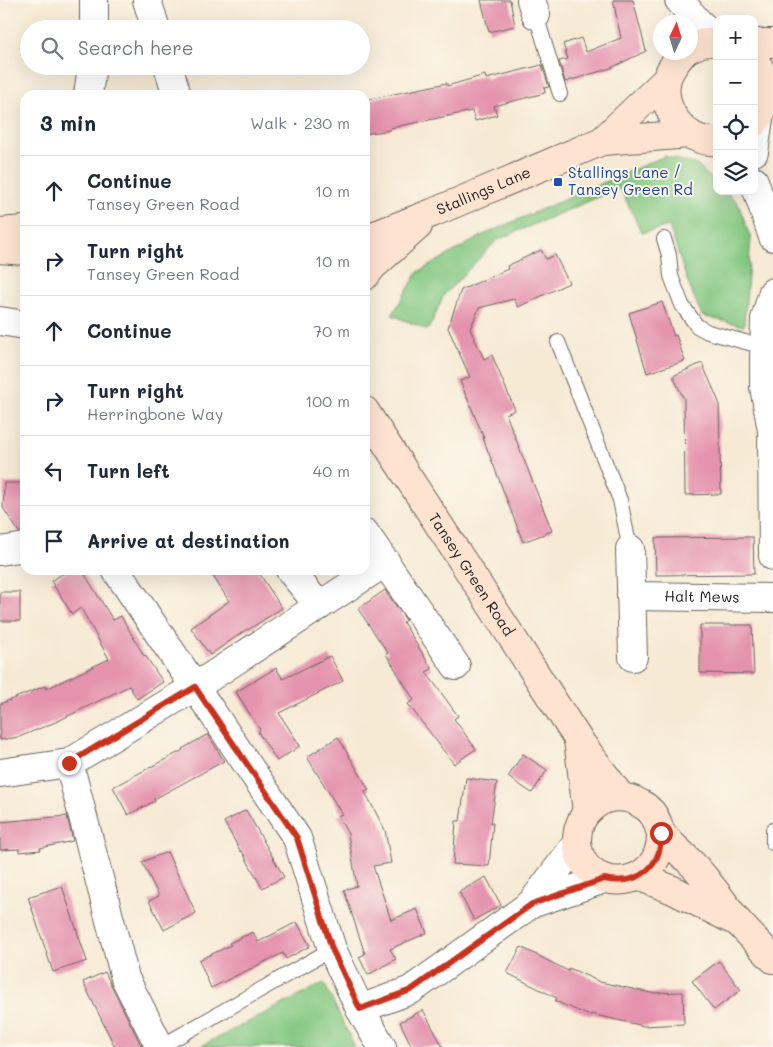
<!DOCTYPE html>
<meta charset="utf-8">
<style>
:root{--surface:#fff;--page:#f2f2f3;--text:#1f2937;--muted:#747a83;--line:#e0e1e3}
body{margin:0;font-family:Mali,sans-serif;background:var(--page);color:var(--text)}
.controls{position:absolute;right:15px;top:15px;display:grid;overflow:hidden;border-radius:10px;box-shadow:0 5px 20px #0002}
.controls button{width:45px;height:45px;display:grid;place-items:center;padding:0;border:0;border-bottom:1px solid var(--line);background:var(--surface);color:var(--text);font:25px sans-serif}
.compass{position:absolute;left:653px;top:15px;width:45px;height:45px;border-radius:50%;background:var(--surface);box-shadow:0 5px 20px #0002;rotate:4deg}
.stop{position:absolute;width:15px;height:15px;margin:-11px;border:4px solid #c8321e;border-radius:50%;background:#fff}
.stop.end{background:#c8321e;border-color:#fff;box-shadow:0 1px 5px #0008}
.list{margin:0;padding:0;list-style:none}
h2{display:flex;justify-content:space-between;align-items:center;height:65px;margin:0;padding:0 20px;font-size:21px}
h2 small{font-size:16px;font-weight:400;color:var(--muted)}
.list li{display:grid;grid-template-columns:32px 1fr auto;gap:15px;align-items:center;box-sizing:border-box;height:70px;padding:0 20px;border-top:1px solid var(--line)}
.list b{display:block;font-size:19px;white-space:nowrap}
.list p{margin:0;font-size:16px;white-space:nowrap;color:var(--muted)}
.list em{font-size:16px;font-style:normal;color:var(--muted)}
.icon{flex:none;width:28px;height:28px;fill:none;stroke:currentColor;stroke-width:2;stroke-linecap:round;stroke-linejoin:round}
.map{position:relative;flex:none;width:773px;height:1047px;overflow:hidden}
.search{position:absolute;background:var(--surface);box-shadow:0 5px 20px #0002;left:20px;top:20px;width:350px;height:55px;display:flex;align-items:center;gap:12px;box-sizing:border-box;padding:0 18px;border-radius:28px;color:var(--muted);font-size:19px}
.panel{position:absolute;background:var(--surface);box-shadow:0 5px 20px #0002;left:20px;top:90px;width:350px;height:485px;border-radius:15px}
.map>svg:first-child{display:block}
.green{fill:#84c781;stroke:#50724e}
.building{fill:#e492ad}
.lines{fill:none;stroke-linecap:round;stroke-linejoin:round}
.lane-casing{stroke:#69645d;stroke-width:16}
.street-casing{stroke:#69645d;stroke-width:30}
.secondary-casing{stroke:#69645d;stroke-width:30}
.lane{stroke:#fff;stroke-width:14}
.street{stroke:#fff;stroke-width:28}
.secondary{stroke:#fee3d1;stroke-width:28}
.route{stroke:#c8321e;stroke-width:6}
.transit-dot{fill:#1a4fb4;stroke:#fbf7ec;stroke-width:2}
.labels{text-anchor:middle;stroke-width:4;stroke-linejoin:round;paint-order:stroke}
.transit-label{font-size:15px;fill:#164399;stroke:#fbf7ec;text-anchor:start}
.street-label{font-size:15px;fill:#1c1c1c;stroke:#fbf7ec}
</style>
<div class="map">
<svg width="773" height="1047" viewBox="0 0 773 1047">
<rect width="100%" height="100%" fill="#fbf7ec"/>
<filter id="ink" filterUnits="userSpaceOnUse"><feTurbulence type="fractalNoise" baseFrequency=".02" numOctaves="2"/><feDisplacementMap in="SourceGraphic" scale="10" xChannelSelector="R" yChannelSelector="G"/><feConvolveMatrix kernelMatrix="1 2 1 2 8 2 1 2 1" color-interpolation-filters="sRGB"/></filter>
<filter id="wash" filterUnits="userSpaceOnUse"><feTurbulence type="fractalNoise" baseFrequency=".0096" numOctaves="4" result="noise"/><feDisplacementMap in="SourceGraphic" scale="20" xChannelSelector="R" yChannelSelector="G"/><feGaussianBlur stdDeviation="1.12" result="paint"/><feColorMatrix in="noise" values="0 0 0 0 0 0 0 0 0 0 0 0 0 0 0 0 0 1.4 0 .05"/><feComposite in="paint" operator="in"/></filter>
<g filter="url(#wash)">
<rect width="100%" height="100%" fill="#f7ead5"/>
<path class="green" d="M665,156L697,165L717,184V191H725L738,203L751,239L744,326L702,316L688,283L669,226L642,233L620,188L497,240L444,295L428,330L392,315L418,272L487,233Z
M324,983L355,1047H199Z"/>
<g id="blocks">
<path class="building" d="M481,0H510L515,26L489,32Z
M613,0H633L646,51L611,68L565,82L559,61L568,59L563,44L581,38L586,52L621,38Z
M542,65L549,87L544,88L545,93L494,106L497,115L475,121L472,111L390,128V130L365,134V100L447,83V86L485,75L486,79Z
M541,250L546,259L555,255L569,283L518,307L514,299L479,308L470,329L484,359L492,355L515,410L506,414L552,531L523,542L483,438H484L460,381L470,377L448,328L461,290L508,269L507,266Z
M662,302L674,336L676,335L685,361L647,373L629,313Z
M702,363L719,402L721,494L685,495L684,399L673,376Z
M4,483H25V532H19L3,508Z
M753,537L754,574L656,575L655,538Z
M69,570H82L113,620L121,616L144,656L145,655L163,682L137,699L129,686L58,721L19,737L0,740V704L45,686L46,689L109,659L81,608L72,614L51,581Z
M209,570H257L282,608L248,630L247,629L210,655L191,628L229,601Z
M385,590L406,620L403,622L432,669L426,672L458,716L454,719L476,749L454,764L408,704L414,700L386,654L388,653L358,609Z
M0,592H20V621H0Z
M700,625H752L754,674L700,673Z
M330,656L343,681L279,713L300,746L277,761L258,732L260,730L236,692L276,668L283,679Z
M208,734L224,761L154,799L155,801L128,815L113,787L183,750L182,749Z
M338,737L369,790L365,792L385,830L391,863L373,866L391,920L417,909L427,933L390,949L396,959L368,975L359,957L365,954L344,890L357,886L348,834L338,816L342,814L307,757Z
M523,754L547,770L532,793L508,777Z
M466,778L497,782L491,823H493L489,866L453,864L456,821H460Z
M246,810L284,877L262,888L242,851L241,852L224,822Z
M67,816L73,841L40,848L41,850L19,852V849L0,850V822Z
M167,852L196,913L164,930L149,901L159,896L142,862Z
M486,877L501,905L474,920L459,892Z
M62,886L87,961L53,972L28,897Z
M297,922L310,946L286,959L283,953L211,988L199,960L231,945L229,943L253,932L258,942Z
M521,947L568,971L569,968L600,982L651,993L683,992L684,1024L644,1026L591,1014L590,1016L555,1001L557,998L507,973Z
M719,961L741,990L714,1010L692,981Z
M105,972L111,985L142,1047H115L83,982Z
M423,1010L443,1047H412L400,1022Z"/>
</g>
</g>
<g filter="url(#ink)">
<use href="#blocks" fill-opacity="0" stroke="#69645d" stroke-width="1"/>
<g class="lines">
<g class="lane-casing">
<path id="lane" d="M536,15L560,94
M664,239L669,255L671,276L682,305L697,326L708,332L764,347
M558,342L620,500L630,549
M773,830V843
M160,1047L332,949"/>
</g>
<g class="street-casing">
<g id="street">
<path d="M94,0V29"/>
<path d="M147,0L156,29"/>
<path d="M531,0L536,15"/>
<path d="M679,0L699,23L717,39"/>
<path d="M168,66L177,95"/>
<path d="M88,95L92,66"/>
<path d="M754,152L759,118"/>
<path d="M754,181L773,237"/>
<path d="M773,292L765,319L764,358V387L772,430L773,556"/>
<path d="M0,321L25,325"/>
<path d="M365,533L456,666"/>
<path d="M630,549L633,657"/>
<path d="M0,551L25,547"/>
<path d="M116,570L297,838L332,949L360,1009L382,1047"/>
<path d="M290,570L319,606"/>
<path id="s1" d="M631,596L773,598"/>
<path d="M69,763L125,978L160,1047"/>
<path d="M0,773L69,763L195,687L386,562"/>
<path d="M531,904L577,843"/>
<path d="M360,1009L411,990L531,904L604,879"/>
</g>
</g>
<g class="secondary-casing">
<g id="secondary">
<path d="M754,43H773"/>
<path d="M690,48L702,43L717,41"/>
<path d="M684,52C677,60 671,67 667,78C659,108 685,144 717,141"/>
<path d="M754,60C769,78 770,105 754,123"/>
<path d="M602,141L667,79"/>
<path d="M0,232L25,230"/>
<path id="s2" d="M365,239L432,213L602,141L690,134"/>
<path d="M0,249L25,251"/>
<path d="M365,276L373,266L418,226"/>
<path id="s3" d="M365,411L578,739L621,797"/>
<path d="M578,740L587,812"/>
<path d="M661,833C662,896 579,894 577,841C577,827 583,813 595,805C608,795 627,795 641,804C649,808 655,816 658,824C659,828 660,831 662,834C673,847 686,857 697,869C712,886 725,905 739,923C750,935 762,947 773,959"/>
<path d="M638,876L673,890L733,920"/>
</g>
</g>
<use href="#lane" class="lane"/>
<use href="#street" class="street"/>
<use href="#secondary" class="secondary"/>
</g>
</g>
<g class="lines" filter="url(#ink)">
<path class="route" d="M69,763L195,687L297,838L332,949L360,1009L411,990L532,904L604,879C638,886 662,868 661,833"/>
</g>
<rect class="transit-dot" x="553" y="177" width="10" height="10" rx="2.5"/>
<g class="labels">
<g class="transit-label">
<text x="568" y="178">Stallings Lane /<tspan x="568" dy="17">Tansey Green Rd</tspan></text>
</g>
<g class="street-label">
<text dy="5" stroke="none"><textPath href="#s2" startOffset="128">Stallings Lane</textPath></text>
<text dy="5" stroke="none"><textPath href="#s3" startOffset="195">Tansey Green Road</textPath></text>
<text dy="5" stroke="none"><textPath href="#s1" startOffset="71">Halt Mews</textPath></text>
</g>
</g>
</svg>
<div class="controls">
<button>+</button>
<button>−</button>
<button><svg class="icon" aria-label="locate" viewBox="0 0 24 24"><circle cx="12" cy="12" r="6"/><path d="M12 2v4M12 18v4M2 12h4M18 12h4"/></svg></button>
<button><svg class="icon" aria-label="layers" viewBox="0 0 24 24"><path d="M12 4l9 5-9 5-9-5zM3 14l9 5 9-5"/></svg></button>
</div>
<svg class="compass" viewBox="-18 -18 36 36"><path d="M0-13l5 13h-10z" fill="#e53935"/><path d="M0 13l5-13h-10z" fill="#747a83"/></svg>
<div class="stop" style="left:661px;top:833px"></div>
<div class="stop end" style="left:69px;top:763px"></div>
<div class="search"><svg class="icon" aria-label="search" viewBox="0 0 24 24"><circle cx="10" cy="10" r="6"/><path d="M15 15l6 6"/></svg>Search here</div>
<section class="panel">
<h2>3 min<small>Walk · 230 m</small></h2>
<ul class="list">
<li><svg class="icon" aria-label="ahead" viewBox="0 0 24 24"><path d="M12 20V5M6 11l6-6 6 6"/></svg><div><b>Continue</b><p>Tansey Green Road</p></div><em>10 m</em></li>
<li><svg class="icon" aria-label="right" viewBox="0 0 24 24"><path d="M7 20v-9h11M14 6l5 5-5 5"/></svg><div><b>Turn right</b><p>Tansey Green Road</p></div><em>10 m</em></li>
<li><svg class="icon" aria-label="ahead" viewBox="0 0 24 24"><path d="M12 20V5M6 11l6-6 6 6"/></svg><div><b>Continue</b></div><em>70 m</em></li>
<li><svg class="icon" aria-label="right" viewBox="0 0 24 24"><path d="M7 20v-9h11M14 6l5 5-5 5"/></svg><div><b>Turn right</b><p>Herringbone Way</p></div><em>100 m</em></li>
<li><svg class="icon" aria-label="left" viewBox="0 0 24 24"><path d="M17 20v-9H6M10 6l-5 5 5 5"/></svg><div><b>Turn left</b></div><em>40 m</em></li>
<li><svg class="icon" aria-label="arrive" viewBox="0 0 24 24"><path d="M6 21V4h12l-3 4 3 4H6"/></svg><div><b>Arrive at destination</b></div></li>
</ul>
</section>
</div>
